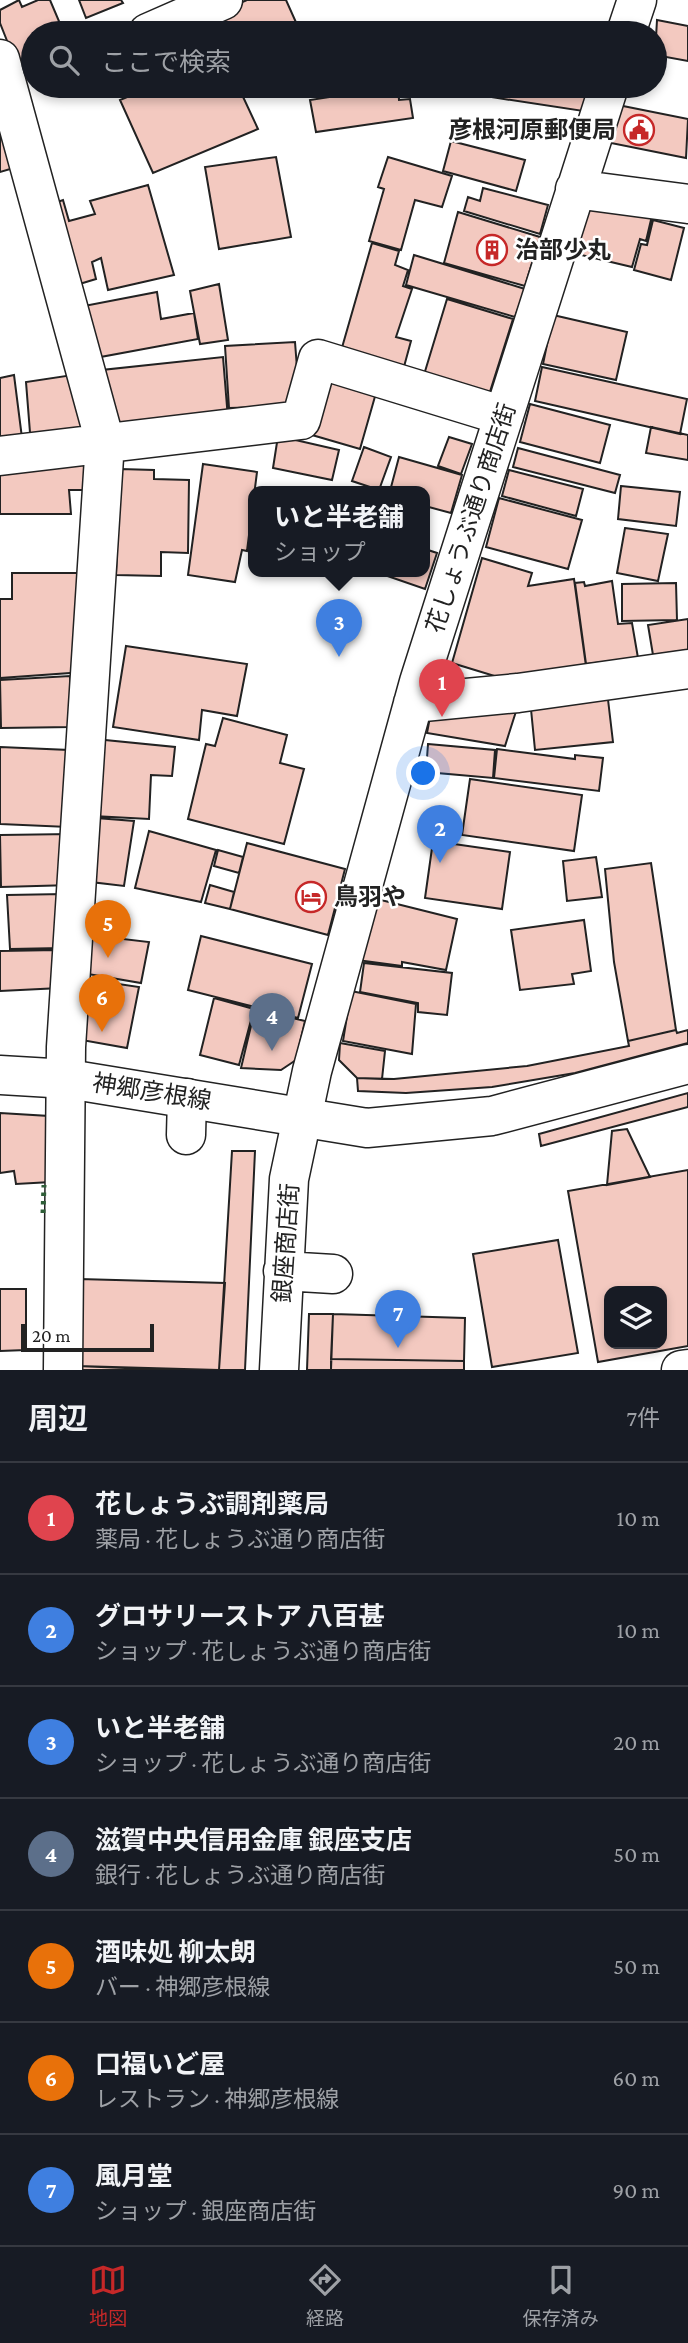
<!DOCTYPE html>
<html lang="ja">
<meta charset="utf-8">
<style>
:root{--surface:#171b24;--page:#20242c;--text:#f1f3f6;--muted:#9ea1a6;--line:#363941;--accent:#c62828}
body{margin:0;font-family:"Crimson Pro","Noto Sans JP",serif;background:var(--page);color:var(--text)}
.controls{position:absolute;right:21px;bottom:21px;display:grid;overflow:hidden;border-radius:14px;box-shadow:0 4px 10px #0003}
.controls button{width:63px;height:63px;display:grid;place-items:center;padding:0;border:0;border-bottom:2px solid var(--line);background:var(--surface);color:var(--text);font:35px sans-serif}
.scale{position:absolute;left:21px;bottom:18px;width:133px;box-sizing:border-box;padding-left:7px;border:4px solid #222;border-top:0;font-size:19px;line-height:24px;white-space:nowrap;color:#222;-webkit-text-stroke:5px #fff;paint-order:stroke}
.you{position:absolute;left:424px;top:774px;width:24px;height:24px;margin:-18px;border:5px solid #fff;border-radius:50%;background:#1a73e8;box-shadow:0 0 0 10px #1a73e833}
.badge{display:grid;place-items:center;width:46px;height:46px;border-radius:50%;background:var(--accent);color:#fff;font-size:23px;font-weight:700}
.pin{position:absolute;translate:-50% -58px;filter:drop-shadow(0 2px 4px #0008)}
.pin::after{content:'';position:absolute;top:37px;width:24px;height:21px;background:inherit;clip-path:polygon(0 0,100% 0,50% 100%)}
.popup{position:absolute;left:248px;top:486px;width:182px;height:91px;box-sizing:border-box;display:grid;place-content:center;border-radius:14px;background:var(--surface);filter:drop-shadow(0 2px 5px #0005);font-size:23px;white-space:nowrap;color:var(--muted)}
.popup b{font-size:26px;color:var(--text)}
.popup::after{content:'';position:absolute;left:50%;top:100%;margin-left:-14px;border:14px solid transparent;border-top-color:var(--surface)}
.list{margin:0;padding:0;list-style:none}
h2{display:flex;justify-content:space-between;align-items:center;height:91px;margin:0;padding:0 28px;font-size:30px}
h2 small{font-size:23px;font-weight:400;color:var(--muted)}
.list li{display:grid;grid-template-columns:46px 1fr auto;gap:21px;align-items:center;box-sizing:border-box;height:112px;padding:0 28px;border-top:2px solid var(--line)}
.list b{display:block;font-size:26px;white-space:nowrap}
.list p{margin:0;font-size:23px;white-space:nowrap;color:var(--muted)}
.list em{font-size:23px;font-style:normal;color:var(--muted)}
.icon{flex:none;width:38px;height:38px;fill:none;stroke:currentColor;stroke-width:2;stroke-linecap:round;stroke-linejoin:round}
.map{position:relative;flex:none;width:688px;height:1370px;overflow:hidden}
.search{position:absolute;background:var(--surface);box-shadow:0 4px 10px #0003;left:21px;right:21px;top:21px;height:77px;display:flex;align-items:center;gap:18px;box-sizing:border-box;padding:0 24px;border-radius:38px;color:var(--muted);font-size:26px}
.sheet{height:875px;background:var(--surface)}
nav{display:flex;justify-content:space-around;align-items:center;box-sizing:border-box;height:98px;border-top:2px solid var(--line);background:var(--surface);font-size:19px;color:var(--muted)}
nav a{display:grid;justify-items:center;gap:4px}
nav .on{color:var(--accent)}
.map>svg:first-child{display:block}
.building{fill:#f3c9c0;stroke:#222;stroke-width:2;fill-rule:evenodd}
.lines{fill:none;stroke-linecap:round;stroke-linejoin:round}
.minor-casing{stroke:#222;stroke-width:41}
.major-casing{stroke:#222;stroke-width:41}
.minor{stroke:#fff;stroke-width:38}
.major{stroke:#fff;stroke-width:38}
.hedge{stroke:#2f5e38;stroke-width:5;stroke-dasharray:3.5 5;stroke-linecap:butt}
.labels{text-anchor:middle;stroke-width:5;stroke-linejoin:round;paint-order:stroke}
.poi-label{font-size:24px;font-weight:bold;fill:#222;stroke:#fff;text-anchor:start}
.street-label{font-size:24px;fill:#222;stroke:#fff}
</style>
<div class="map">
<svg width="688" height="1370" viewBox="0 0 688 1370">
<rect width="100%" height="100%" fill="#fff"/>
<path class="building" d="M19,0L22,7L38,0H50L64,33H33V71L21,76L0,23V10Z
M79,0H121L123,3L86,18Z
M247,0H286L299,29L290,33H210L203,19Z
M657,20L688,26V61L655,55Z
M153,86H238L258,129L153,173L120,100Z
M238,86H267L243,97Z
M328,86H398L399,100L410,99L413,118L316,132L310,100L330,97Z
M410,86H468V96L409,91Z
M493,86H592L583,111L491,97Z
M618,105L688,119L686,158L611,143Z
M0,107L17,167L0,172Z
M451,141L525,160L516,191L443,171Z
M276,157L291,237L219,249L205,167Z
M388,157L452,176L442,207L415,200L401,250L369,241L384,189L378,187Z
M148,185L174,275L108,290L101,258L92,262L96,279L73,286L52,204L63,200L69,221L95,214L90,201Z
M483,188L548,205L540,234L464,211L468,197L480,201Z
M585,198L654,207L646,241L640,239L632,267L573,253Z
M458,212L540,237L525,286L444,263Z
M653,220L684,228L671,280L634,270L641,244L647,245Z
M372,243L399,251L395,265L408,270L403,286L412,289L396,337L411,341L402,374L339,358Z
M414,255L525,289L515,317L406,285Z
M219,284L228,340L200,344L190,291Z
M157,292L161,319L194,313L198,339L95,358L84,306Z
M447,299L513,319L488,398L423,378Z
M553,315L627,332L616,380L543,364Z
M295,342L298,381L294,406L229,408L225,346Z
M223,357L228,419L111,432L102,370Z
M542,367L687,399L680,434L535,401Z
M330,372L378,386L360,449L312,435Z
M79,374L95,436L31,445L26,382Z
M14,375L22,438L0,441V378Z
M530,404L610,425L600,463L520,442Z
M651,427L688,435V460L646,453Z
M278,436L339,450L332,480L273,468Z
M449,437L472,444L461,474L438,466Z
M364,447L391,457L379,490L352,481Z
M518,448L620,475L615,493L513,467Z
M399,457L462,475L451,513L425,506V491H390Z
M90,464L89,490H69L71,514H0V471Z
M203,464L257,472L247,551L242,550L235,582L188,575Z
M120,469L154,470V479L189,480L188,553L161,552V576L116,575Z
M509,470L583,489L576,516L502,496Z
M621,486L680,492L676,526L618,519Z
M499,498L582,520L568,569L486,547Z
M625,528L668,534L658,581L617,573Z
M425,549L437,553L425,589L373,571H425Z
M482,558L532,573L528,586L574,579L586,666L501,678L452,663Z
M12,573H91L84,672L0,678V599H12Z
M612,581L618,624L632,623L638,658L586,664L575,583L584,582L585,586Z
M676,583L677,620L622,621V584Z
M688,619V650L653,655L648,625Z
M126,646L247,664L237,716L202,710L199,740L113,727Z
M70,676L72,727L1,728L0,680Z
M607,691L613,742L535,750L530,699Z
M519,702L505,746L427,733L432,706Z
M223,718L287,735L280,763L304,769L284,844L188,819L206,744L215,746Z
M95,739L175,747L172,776L151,775L149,819L93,816Z
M428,744L495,750L493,778L426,772Z
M0,747L69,750L68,827L0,824Z
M497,749L575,759V755L603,758L599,791L494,778Z
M470,779L582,795L574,851L462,835Z
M96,818L134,821L124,886L91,882Z
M149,831L216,850L201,902L135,888Z
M71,834L72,885L1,887L0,835Z
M433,841L510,852L502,909L425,898Z
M247,843L345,869L328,935L230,909Z
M218,850L243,857L239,873L214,866Z
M596,857L602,897L567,901L563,861Z
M651,863L676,1030L628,1041L614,962L605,869Z
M210,885L234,892L230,909L205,903Z
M64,894L62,948L10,949L7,895Z
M373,898L457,919L446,970L402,962V966L357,960Z
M584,920L591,971L572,974L574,984L520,990L511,930Z
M89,935L149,942L141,983L82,973Z
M201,936L312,964L298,1018L188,990Z
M58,950L60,988L0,991V951Z
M364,963L452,973L447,1015L418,1012V1003L360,992Z
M78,978L139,987L127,1048L76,1039Z
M351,991L416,1004L412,1054L343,1041Z
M214,998L254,1009L239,1065L200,1055Z
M255,1009L305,1021L296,1060L281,1070L241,1068Z
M676,1030L677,1033L688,1030V1043L575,1073L492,1087L406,1093L358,1091L357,1078L394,1079L527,1066L629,1046L628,1041Z
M340,1043L385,1051L382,1079L357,1078L339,1060Z
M688,1093V1107L541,1146L539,1134Z
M0,1113L49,1116L51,1182L16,1184L14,1171L0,1173Z
M627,1129L650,1177L607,1185L612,1131Z
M232,1151H255L245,1370H219Z
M688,1170V1346L598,1362L568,1191ZM609,1291H662V1344H609Z
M558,1240L578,1353L492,1367L473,1254Z
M79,1279L225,1283L219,1370L77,1366Z
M0,1289H26V1350L0,1351Z
M309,1314H333L331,1370H307Z
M333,1314L465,1318L464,1361L331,1359Z
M331,1359L464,1361V1370H331Z
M77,1366L173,1370H77Z"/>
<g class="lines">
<g class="minor-casing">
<path id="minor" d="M148,33L223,0
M626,33L637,0
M0,59L105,442L66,1047L63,1370
M575,189L688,204
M0,456L301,420L318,359L504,416
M413,703L518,693L688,669
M186,1135L187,1098
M283,1271L333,1274
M279,1370L289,1179L312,1071L419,682L609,86
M681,1370L688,1369"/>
</g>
<g class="major-casing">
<path id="major" d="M0,1075L68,1079L367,1128L492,1116L688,1064"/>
</g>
<use href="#minor" class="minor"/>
<use href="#major" class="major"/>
<path class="hedge" d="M43,1213L44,1185"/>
</g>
<defs>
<g id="civic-ring" transform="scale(1.575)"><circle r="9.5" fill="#fff" stroke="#c62828" stroke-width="1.5"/><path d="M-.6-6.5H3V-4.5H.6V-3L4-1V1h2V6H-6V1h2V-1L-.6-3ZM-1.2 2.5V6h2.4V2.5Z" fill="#c62828"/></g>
<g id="building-ring" transform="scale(1.575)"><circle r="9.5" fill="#fff" stroke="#c62828" stroke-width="1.5"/><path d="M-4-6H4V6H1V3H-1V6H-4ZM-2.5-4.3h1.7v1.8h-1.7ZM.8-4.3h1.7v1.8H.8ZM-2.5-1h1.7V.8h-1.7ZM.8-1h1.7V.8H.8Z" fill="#c62828"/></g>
<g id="hotel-ring" transform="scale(1.575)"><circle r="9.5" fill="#fff" stroke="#c62828" stroke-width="1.5"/><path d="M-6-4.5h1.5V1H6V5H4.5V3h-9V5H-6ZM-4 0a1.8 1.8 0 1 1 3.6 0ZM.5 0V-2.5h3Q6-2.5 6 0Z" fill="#c62828"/></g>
</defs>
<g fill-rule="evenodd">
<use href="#civic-ring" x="639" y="130"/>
<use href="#building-ring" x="492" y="250"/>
<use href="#hotel-ring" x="311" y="897"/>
</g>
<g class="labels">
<g class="poi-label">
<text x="616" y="138" text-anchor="end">彦根河原郵便局</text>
<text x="515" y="258">治部少丸</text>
<text x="334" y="905">鳥羽や</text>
</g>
<g class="street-label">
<text transform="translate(471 518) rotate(-72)" y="8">花しょうぶ通り商店街</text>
<text transform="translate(152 1092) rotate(9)" y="8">神郷彦根線</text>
<text transform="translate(286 1243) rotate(-86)" y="8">銀座商店街</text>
</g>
</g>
</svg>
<div class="controls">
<button><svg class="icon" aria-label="layers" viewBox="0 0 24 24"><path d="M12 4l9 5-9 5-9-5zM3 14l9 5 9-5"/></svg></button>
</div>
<div class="scale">20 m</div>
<div class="you"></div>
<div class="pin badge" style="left:442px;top:717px;background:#e0444e">1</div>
<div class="pin badge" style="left:440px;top:863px;background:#3f7fe0">2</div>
<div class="pin badge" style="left:339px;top:657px;background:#3f7fe0">3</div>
<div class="popup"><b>いと半老舗</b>ショップ</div>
<div class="pin badge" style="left:272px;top:1051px;background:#5c6f8a">4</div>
<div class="pin badge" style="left:108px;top:958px;background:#e8710a">5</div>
<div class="pin badge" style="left:102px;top:1032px;background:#e8710a">6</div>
<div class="pin badge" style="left:398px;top:1348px;background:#3f7fe0">7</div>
<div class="search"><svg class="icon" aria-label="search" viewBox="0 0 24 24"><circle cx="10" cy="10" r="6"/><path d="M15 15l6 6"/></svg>ここで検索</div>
</div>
<section class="sheet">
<h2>周辺<small>7件</small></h2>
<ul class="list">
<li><span class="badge" style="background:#e0444e">1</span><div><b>花しょうぶ調剤薬局</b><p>薬局 · 花しょうぶ通り商店街</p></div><em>10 m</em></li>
<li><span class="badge" style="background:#3f7fe0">2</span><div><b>グロサリーストア 八百甚</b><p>ショップ · 花しょうぶ通り商店街</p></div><em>10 m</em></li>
<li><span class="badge" style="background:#3f7fe0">3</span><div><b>いと半老舗</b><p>ショップ · 花しょうぶ通り商店街</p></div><em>20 m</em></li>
<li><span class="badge" style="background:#5c6f8a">4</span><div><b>滋賀中央信用金庫 銀座支店</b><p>銀行 · 花しょうぶ通り商店街</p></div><em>50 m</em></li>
<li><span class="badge" style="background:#e8710a">5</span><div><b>酒味処 柳太朗</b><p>バー · 神郷彦根線</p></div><em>50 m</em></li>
<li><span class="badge" style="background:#e8710a">6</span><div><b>口福いど屋</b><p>レストラン · 神郷彦根線</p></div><em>60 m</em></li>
<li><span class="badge" style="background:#3f7fe0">7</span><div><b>風月堂</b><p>ショップ · 銀座商店街</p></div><em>90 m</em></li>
</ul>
</section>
<nav>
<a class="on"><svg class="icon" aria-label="map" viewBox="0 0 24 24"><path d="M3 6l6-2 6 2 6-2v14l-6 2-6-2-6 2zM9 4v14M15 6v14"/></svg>地図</a>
<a><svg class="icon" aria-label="directions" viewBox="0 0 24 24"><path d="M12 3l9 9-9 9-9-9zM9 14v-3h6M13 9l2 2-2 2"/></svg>経路</a>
<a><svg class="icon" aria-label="saved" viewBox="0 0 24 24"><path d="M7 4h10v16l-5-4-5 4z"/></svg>保存済み</a>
</nav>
